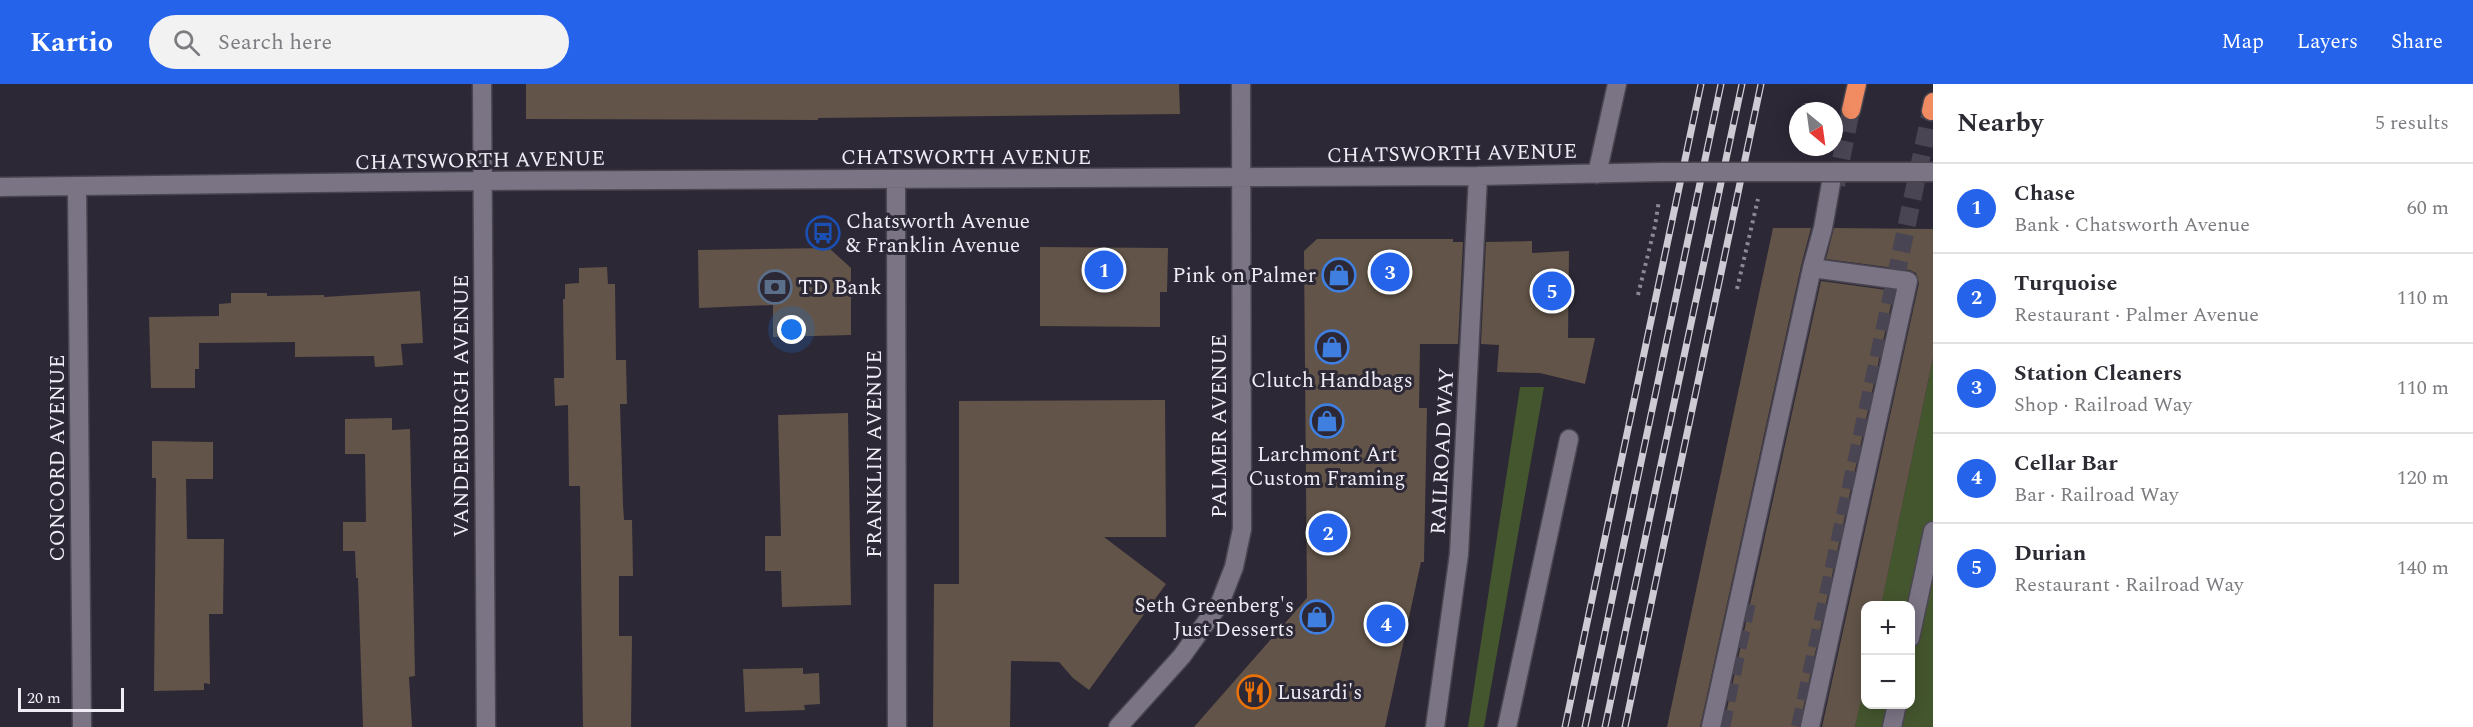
<!DOCTYPE html>
<meta charset="utf-8">
<style>
:root{--surface:#fff;--page:#f2f2f3;--text:#2b2b33;--muted:#7c7c81;--line:#e1e1e2;--accent:#2563eb}
body{margin:0;font-family:Spectral,serif;background:var(--page);color:var(--text)}
.controls{position:absolute;right:18px;bottom:18px;display:grid;overflow:hidden;border-radius:12px;box-shadow:0 3px 15px #0003}
.controls button{width:54px;height:54px;display:grid;place-items:center;padding:0;border:0;border-bottom:2px solid var(--line);background:var(--surface);color:var(--text);font:30px sans-serif}
.compass{position:absolute;left:1789px;top:18px;width:54px;height:54px;border-radius:50%;background:var(--surface);box-shadow:0 3px 15px #0003;rotate:151deg}
.scale{position:absolute;left:18px;bottom:15px;width:106px;box-sizing:border-box;padding-left:6px;border:3px solid #efecf5;border-top:0;font-size:16px;line-height:21px;white-space:nowrap;color:#efecf5;-webkit-text-stroke:4px #2d2836;paint-order:stroke}
.you{position:absolute;left:792px;top:246px;width:21px;height:21px;margin:-15px;border:4px solid #fff;border-radius:50%;background:#1a73e8;box-shadow:0 0 0 9px #1a73e833}
.badge{display:grid;place-items:center;width:39px;height:39px;border-radius:50%;background:var(--accent);color:#fff;font-size:20px;font-weight:700}
.pin{position:absolute;translate:-50% -50%;border:3px solid #fff;box-shadow:0 2px 6px #0006}
.list{margin:0;padding:0;list-style:none}
h2{display:flex;justify-content:space-between;align-items:center;height:78px;margin:0;padding:0 24px;font-size:26px}
h2 small{font-size:20px;font-weight:400;color:var(--muted)}
.list li{display:grid;grid-template-columns:39px 1fr auto;gap:18px;align-items:center;box-sizing:border-box;height:90px;padding:0 24px;border-top:2px solid var(--line)}
.list b{display:block;font-size:22px;white-space:nowrap}
.list p{margin:0;font-size:20px;white-space:nowrap;color:var(--muted)}
.list em{font-size:20px;font-style:normal;color:var(--muted)}
.icon{flex:none;width:33px;height:33px;fill:none;stroke:currentColor;stroke-width:2;stroke-linecap:round;stroke-linejoin:round}
.map{position:relative;flex:none;width:1933px;height:643px;overflow:hidden}
header{display:flex;align-items:center;gap:36px;box-sizing:border-box;height:84px;padding:0 30px;background:var(--accent);color:#fff}
header strong{font-size:28px}
nav{display:flex;gap:33px;margin-inline-start:auto;font-size:21px}
.search{width:420px;height:54px;background:var(--page);display:flex;align-items:center;gap:15px;box-sizing:border-box;padding:0 21px;border-radius:33px;color:var(--muted);font-size:22px}
main{display:flex}
aside{flex:1;background:var(--surface)}
.map>svg:first-child{display:block}
.green{fill:#44562e}
.building{fill:#625448}
.lines{fill:none;stroke-linecap:round;stroke-linejoin:round}
.highway-tunnel{stroke:#4a4553;stroke-width:18;stroke-dasharray:18 9;stroke-linecap:butt}
.minor-casing{stroke:#4a4651;stroke-width:21}
.highway-casing{stroke:#4a4651;stroke-width:21}
.path{stroke:#8c8894;stroke-width:4;stroke-dasharray:3 4.5;stroke-linecap:butt}
.minor{stroke:#7a7484;stroke-width:18}
.highway{stroke:#f08b62;stroke-width:18}
.rail-casing{stroke:#cfcbd5;stroke-width:7}
.rail{stroke:#2d2836;stroke-width:4.5;stroke-dasharray:14;stroke-linecap:butt}
.minor-bridge-casing{stroke:#4a4651;stroke-width:21;stroke-linecap:butt}
.minor-bridge{stroke:#7a7484;stroke-width:18}
.labels{text-anchor:middle;stroke-width:6;stroke-linejoin:round;paint-order:stroke}
.street-label{font-size:21px;fill:#efecf5;stroke:#2d2836}
.poi-label{font-size:21px;fill:#efecf5;stroke:#2d2836;text-anchor:start}
</style>
<header>
<strong>Kartio</strong>
<div class="search"><svg class="icon" aria-label="search" viewBox="0 0 24 24"><circle cx="10" cy="10" r="6"/><path d="M15 15l6 6"/></svg>Search here</div>
<nav><a>Map</a><a>Layers</a><a>Share</a></nav>
</header>
<main>
<div class="map">
<svg width="1933" height="643" viewBox="0 0 1933 643">
<rect width="100%" height="100%" fill="#2d2836"/>
<path class="green" d="M1933,274V643H1855L1865,594L1866,620H1910V522L1881,521Z
M1520,303H1544L1484,643H1468Z"/>
<path class="building" d="M526,0H1179L1180,30L818,34V36L526,35Z
M1773,144H1811L1801,182L1700,643H1667Z
M1834,144L1933,145V274L1881,522H1866V594L1855,643H1822L1919,199L1916,189L1910,186L1826,175Z
M1317,155H1453V158H1463L1458,260H1420L1419,324H1427L1424,478H1421L1385,643H1194L1307,514L1304,167Z
M1532,157V169L1569,167L1568,254H1595L1585,300L1540,289L1497,288L1499,261L1481,260L1486,158Z
M1040,163L1168,164L1167,208H1160V243L1040,242Z
M829,164L851,184V251L773,253V221L699,224L698,166Z
M607,183L608,200H615L616,276H626L627,320H620L623,421L624,436H632L633,492H619V552H632L631,643H583L580,402H569L568,321L555,322L554,294H564L563,215H565V200L579,199V184Z
M1821,197L1894,207L1799,643H1723Z
M420,207L423,259L401,260L403,281L375,283L374,272L295,273V258L199,259V285H195V304H151L149,233L219,232V220L231,219V209H267V212L324,211V213Z
M1165,316L1166,453H1104L1166,500L1089,606L1073,594L1059,578L1011,577L1010,643H933L934,500H959V317Z
M848,329L851,521L782,523L781,487H765V452H781L778,331Z
M392,334V346L410,345L415,592L409,593L412,643H363L358,494H356L355,467H343V438H366L365,370H345V335Z
M152,357L213,358V395H186L187,455H224L223,530H209L210,600L204,599V606L154,607L156,394H152Z
M803,584V590L819,589L820,620L804,621L805,626L745,628L743,585Z"/>
<g class="lines">
<path class="highway-tunnel" d="M1836,101L1851,26
M1721,643L1747,518
M1800,643L1931,27"/>
<g class="minor-casing">
<path id="minor" d="M482,0L486,643
M1597,90L1617,0
M896,97L897,643
M0,103L482,97L1478,92L1662,88
M77,104L82,643
M1910,554L1933,447
M1118,643L1182,572L1220,519L1234,483L1242,445L1241,0
M1435,643L1459,470L1478,92
M1507,643L1569,355
M1711,643L1812,184L1823,144L1833,88
M1810,643L1908,197L1812,184
M1892,643L1897,620"/>
</g>
<g class="highway-casing">
<path id="highway" d="M1851,26L1857,0
M1931,27L1933,18"/>
</g>
<path class="path" d="M1737,205L1758,115
M1638,211L1655,142L1659,116"/>
<use href="#minor" class="minor"/>
<use href="#highway" class="highway"/>
<g class="rail-casing">
<path id="rail" d="M1565,643L1701,0
M1585,643L1721,0
M1605,643L1742,0
M1625,643L1761,0"/>
</g>
<use href="#rail" class="rail"/>
<g class="minor-bridge-casing">
<path id="minor-bridge" d="M1662,88H1933"/>
</g>
<use href="#minor-bridge" class="minor-bridge"/>
</g>
<defs>
<g id="bus-ring" transform="scale(1.725)"><circle r="9.5" fill="#2d2836" stroke="#1a4fb4" stroke-width="1.5"/><path d="M-5-6H5V4H4V6H2V4H-2V6H-4V4H-5ZM-3.5-4V0h7V-4ZM-3.5 1.2v1.5H-2V1.2ZM2 1.2v1.5H3.5V1.2Z" fill="#1a4fb4"/></g>
<g id="shop-ring" transform="scale(1.725)"><circle r="9.5" fill="#2d2836" stroke="#3f7fe0" stroke-width="1.5"/><path d="M-5-2.5h2.3a2.7 3.5 0 0 1 5.4 0H5L5.5 6h-11ZM-1.5-2.5h3a1.5 2.3 0 0 0-3 0Z" fill="#3f7fe0"/></g>
<g id="bank-ring" transform="scale(1.725)"><circle r="9.5" fill="#2d2836" stroke="#5c6f8a" stroke-width="1.5"/><path d="M-6-4H6V4H-6ZM0-2.3a2.3 2.3 0 1 0 0 4.6a2.3 2.3 0 1 0 0-4.6Z" fill="#5c6f8a"/></g>
<g id="restaurant-ring" transform="scale(1.725)"><circle r="9.5" fill="#2d2836" stroke="#e8710a" stroke-width="1.5"/><path d="M-5-6h1v4h1v-4h1v4h1v-4h1v5L-1.5 .5V6h-2V.5L-5-1ZM5-6V6H3V1.5H1.5Q1.5-4 5-6Z" fill="#e8710a"/></g>
</defs>
<g fill-rule="evenodd">
<use href="#bus-ring" x="823" y="149"/>
<use href="#shop-ring" x="1339" y="191"/>
<use href="#bank-ring" x="775" y="203"/>
<use href="#shop-ring" x="1332" y="263"/>
<use href="#shop-ring" x="1327" y="337"/>
<use href="#shop-ring" x="1317" y="533"/>
<use href="#restaurant-ring" x="1254" y="608"/>
</g>
<g class="labels">
<g class="street-label">
<text transform="translate(1452 69) rotate(-1)" y="7">CHATSWORTH AVENUE</text>
<text x="966" y="80">CHATSWORTH AVENUE</text>
<text transform="translate(480 76) rotate(-1)" y="7">CHATSWORTH AVENUE</text>
<text transform="translate(461 322) rotate(-90)" y="7">VANDERBURGH AVENUE</text>
<text transform="translate(1219 342) rotate(-90)" y="7">PALMER AVENUE</text>
<text transform="translate(1442 367) rotate(-87)" y="7">RAILROAD WAY</text>
<text transform="translate(874 370) rotate(-90)" y="7">FRANKLIN AVENUE</text>
<text transform="translate(57 374) rotate(-90)" y="7">CONCORD AVENUE</text>
</g>
<g class="poi-label">
<text x="846" y="144">Chatsworth Avenue<tspan x="846" dy="24">&amp; Franklin Avenue</tspan></text>
<text x="1316" y="198" text-anchor="end">Pink on Palmer</text>
<text x="798" y="210">TD Bank</text>
<text x="1332" y="303" text-anchor="middle">Clutch Handbags</text>
<text x="1327" y="377" text-anchor="middle">Larchmont Art<tspan x="1327" dy="24">Custom Framing</tspan></text>
<text x="1294" y="528" text-anchor="end">Seth Greenberg's<tspan x="1294" dy="24">Just Desserts</tspan></text>
<text x="1277" y="615">Lusardi's</text>
</g>
</g>
</svg>
<div class="controls">
<button>+</button>
<button>−</button>
</div>
<svg class="compass" viewBox="-18 -18 36 36"><path d="M0-13l5 13h-10z" fill="#e53935"/><path d="M0 13l5-13h-10z" fill="#7c7c81"/></svg>
<div class="scale">20 m</div>
<div class="you"></div>
<div class="pin badge" style="left:1104px;top:186px">1</div>
<div class="pin badge" style="left:1328px;top:449px">2</div>
<div class="pin badge" style="left:1390px;top:188px">3</div>
<div class="pin badge" style="left:1386px;top:540px">4</div>
<div class="pin badge" style="left:1552px;top:207px">5</div>
</div>
<aside>
<h2>Nearby<small>5 results</small></h2>
<ul class="list">
<li><span class="badge">1</span><div><b>Chase</b><p>Bank · Chatsworth Avenue</p></div><em>60 m</em></li>
<li><span class="badge">2</span><div><b>Turquoise</b><p>Restaurant · Palmer Avenue</p></div><em>110 m</em></li>
<li><span class="badge">3</span><div><b>Station Cleaners</b><p>Shop · Railroad Way</p></div><em>110 m</em></li>
<li><span class="badge">4</span><div><b>Cellar Bar</b><p>Bar · Railroad Way</p></div><em>120 m</em></li>
<li><span class="badge">5</span><div><b>Durian</b><p>Restaurant · Railroad Way</p></div><em>140 m</em></li>
</ul>
</aside>
</main>
